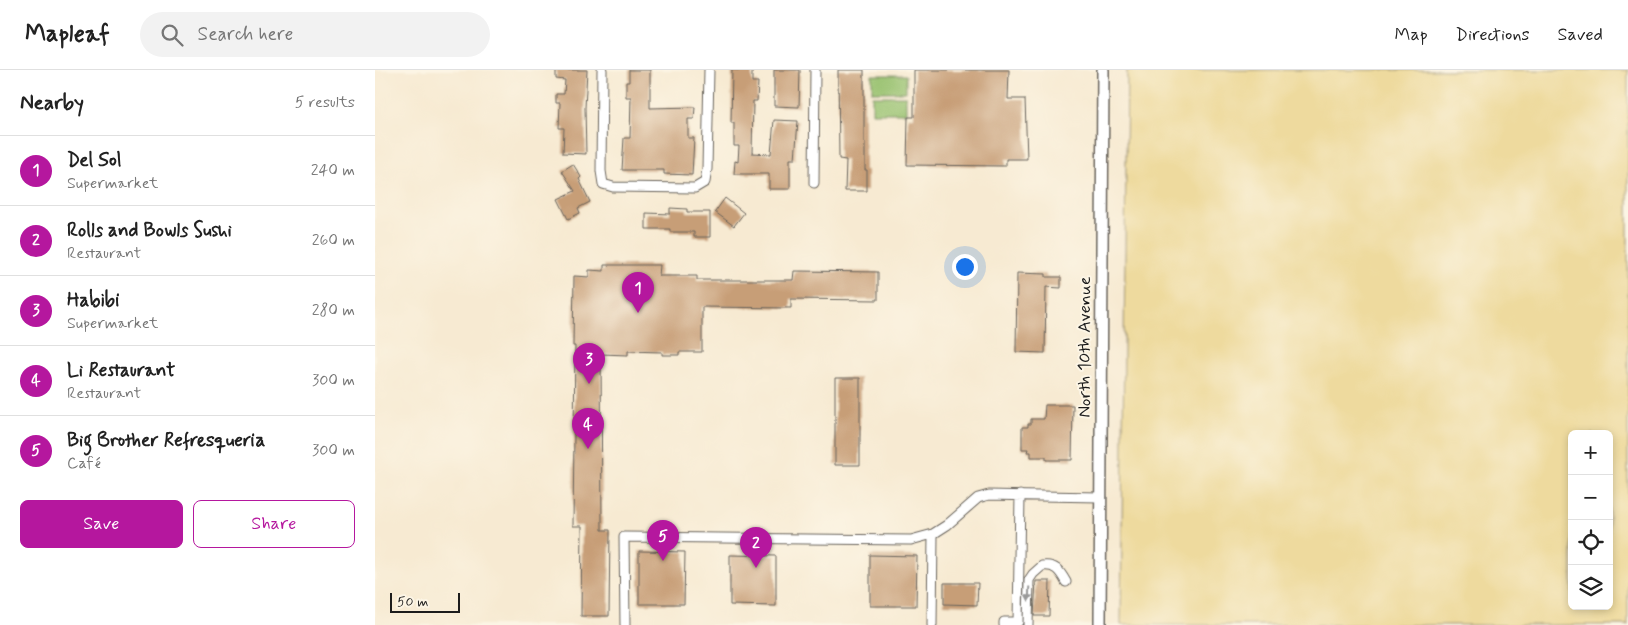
<!DOCTYPE html>
<meta charset="utf-8">
<style>
:root{--surface:#fff;--page:#f2f2f2;--text:#222;--muted:#767676;--line:#e0e0e0;--accent:#b5179e}
body{margin:0;font-family:Mynerve,sans-serif;background:var(--page);color:var(--text)}
.controls{position:absolute;right:15px;bottom:15px;display:grid;overflow:hidden;border-radius:8px;box-shadow:0 2px 8px #0003}
.controls button{width:45px;height:45px;display:grid;place-items:center;padding:0;border:0;border-bottom:1px solid var(--line);background:var(--surface);color:var(--text);font:25px sans-serif}
.scale{position:absolute;left:15px;bottom:12px;width:70px;box-sizing:border-box;padding-left:5px;border:2px solid #1c1c1c;border-top:0;font-size:14px;line-height:18px;white-space:nowrap;color:#1c1c1c;-webkit-text-stroke:4px #fcf5e5;paint-order:stroke}
.you{position:absolute;left:589px;top:196px;width:18px;height:18px;margin:-12px;border:4px solid #fff;border-radius:50%;background:#1a73e8;box-shadow:0 0 0 8px #1a73e833}
.badge{display:grid;place-items:center;width:32px;height:32px;border-radius:50%;background:var(--accent);color:#fff;font-size:16px;font-weight:700}
.pin{position:absolute;translate:-50% -41px;filter:drop-shadow(0 1px 2px #0008)}
.pin::after{content:'';position:absolute;top:26px;width:18px;height:15px;background:inherit;clip-path:polygon(0 0,100% 0,50% 100%)}
.list{margin:0;padding:0;list-style:none}
h2{display:flex;justify-content:space-between;align-items:center;height:65px;margin:0;padding:0 20px;font-size:21px}
h2 small{font-size:16px;font-weight:400;color:var(--muted)}
.list li{display:grid;grid-template-columns:32px 1fr auto;gap:15px;align-items:center;box-sizing:border-box;height:70px;padding:0 20px;border-top:1px solid var(--line)}
.list b{display:block;font-size:19px;white-space:nowrap}
.list p{margin:0;font-size:16px;white-space:nowrap;color:var(--muted)}
.list em{font-size:16px;font-style:normal;color:var(--muted)}
.actions{display:flex;gap:10px;padding:15px 20px}
.actions a{flex:1;padding:11px 0;border:1px solid var(--accent);border-radius:8px;text-align:center;font-size:18px;color:var(--accent)}
.actions .main{background:var(--accent);color:#fff}
.icon{flex:none;width:28px;height:28px;fill:none;stroke:currentColor;stroke-width:2;stroke-linecap:round;stroke-linejoin:round}
.map{position:relative;flex:none;width:1253px;height:555px;overflow:hidden}
header{display:flex;align-items:center;gap:30px;box-sizing:border-box;height:70px;padding:0 25px;background:var(--surface);border-bottom:1px solid var(--line)}
header strong{font-size:24px}
nav{display:flex;gap:28px;margin-inline-start:auto;font-size:18px}
.search{width:350px;height:45px;background:var(--page);display:flex;align-items:center;gap:12px;box-sizing:border-box;padding:0 18px;border-radius:28px;color:var(--muted);font-size:19px}
main{display:flex}
aside{flex:1;background:var(--surface)}
.map>svg:first-child{display:block}
.green{fill:#97c16e;stroke:#5a6e45}
.sand{fill:#eeda9e;stroke:#857b5d;fill-rule:evenodd}
.building{fill:#c79e77}
.lines{fill:none;stroke-linecap:round;stroke-linejoin:round}
.minor-casing{stroke:#69645c;stroke-width:11}
.major-casing{stroke:#69645c;stroke-width:14}
.minor{stroke:#fff;stroke-width:9}
.major{stroke:#fff;stroke-width:11}
.oneway{fill:#999}
.labels{text-anchor:middle;stroke-width:4;stroke-linejoin:round;paint-order:stroke}
.street-label{font-size:18px;fill:#1c1c1c;stroke:#fcf5e5}
</style>
<header>
<strong>Mapleaf</strong>
<div class="search"><svg class="icon" aria-label="search" viewBox="0 0 24 24"><circle cx="10" cy="10" r="6"/><path d="M15 15l6 6"/></svg>Search here</div>
<nav><a>Map</a><a>Directions</a><a>Saved</a></nav>
</header>
<main>
<aside>
<h2>Nearby<small>5 results</small></h2>
<ul class="list">
<li><span class="badge">1</span><div><b>Del Sol</b><p>Supermarket</p></div><em>240 m</em></li>
<li><span class="badge">2</span><div><b>Rolls and Bowls Sushi</b><p>Restaurant</p></div><em>260 m</em></li>
<li><span class="badge">3</span><div><b>Habibi</b><p>Supermarket</p></div><em>280 m</em></li>
<li><span class="badge">4</span><div><b>Li Restaurant</b><p>Restaurant</p></div><em>300 m</em></li>
<li><span class="badge">5</span><div><b>Big Brother Refresqueria</b><p>Café</p></div><em>300 m</em></li>
</ul>
<div class="actions"><a class="main">Save</a><a>Share</a></div>
</aside>
<div class="map">
<svg width="1253" height="555" viewBox="0 0 1253 555">
<rect width="100%" height="100%" fill="#fcf5e5"/>
<filter id="ink" filterUnits="userSpaceOnUse"><feTurbulence type="fractalNoise" baseFrequency=".02" numOctaves="2"/><feDisplacementMap in="SourceGraphic" scale="10" xChannelSelector="R" yChannelSelector="G"/><feConvolveMatrix kernelMatrix="1 2 1 2 8 2 1 2 1" color-interpolation-filters="sRGB"/></filter>
<filter id="wash" filterUnits="userSpaceOnUse"><feTurbulence type="fractalNoise" baseFrequency=".0096" numOctaves="4" result="noise"/><feDisplacementMap in="SourceGraphic" scale="20" xChannelSelector="R" yChannelSelector="G"/><feGaussianBlur stdDeviation="1.12" result="paint"/><feColorMatrix in="noise" values="0 0 0 0 0 0 0 0 0 0 0 0 0 0 0 0 0 1.4 0 .05"/><feComposite in="paint" operator="in"/></filter>
<g filter="url(#wash)">
<rect width="100%" height="100%" fill="#f7ead2"/>
<path class="green" d="M497,5H531V22H497Z
M497,26H531V43H497Z"/>
<path class="sand" d="M752,0H1253V555H746ZM1197,364H1234V536H1197Z"/>
<g id="blocks">
<path class="building" d="M181,0H212L210,38L211,84L188,83L189,58H184L185,33H181V24H189L190,10L181,9Z
M254,0H275V38L320,37L319,49H313V68H319L317,105L289,104V100H247L249,68H255L256,27H251V12H254Z
M357,0H377V12H383L382,31H378L377,83L396,84L399,50L423,51L420,89H415V119H394V104H359L360,91L363,92L364,76H359V53H356Z
M399,0H425L424,37L399,36Z
M463,0H489V73H490V100H492V121H470L471,90L464,89Z
M539,0H634L633,29H650L652,89H631V96L532,95L533,47H539Z
M198,94L206,107L204,109L215,132L203,138L205,143L193,149L183,129L200,121L187,101Z
M350,128L369,143L359,156L340,142Z
M295,138L312,139V142H335V167H319V162H295V159H271V143L295,144Z
M229,195H285L284,206H322V210H418L419,201L503,202V230L416,229V238L327,237V282H304V285H287V282L253,281V285L226,284L227,460H235L234,546H206L207,456H198L200,276H198L199,206L214,207V200L229,201Z
M642,203L671,204V207H686V218L671,217L670,283L641,282Z
M460,308H485V395H460Z
M670,335H698L697,390H671V387H656V382H652L653,379H647V357H653V354H656V349H669Z
M264,481L310,482L309,534H264Z
M355,485L401,486V536L355,535Z
M495,485L542,486L541,536H495Z
M661,511H675L674,546H659Z
M569,513H603L602,535L569,534Z"/>
</g>
</g>
<g filter="url(#ink)">
<use href="#blocks" fill-opacity="0" stroke="#69645c" stroke-width="1"/>
<g class="lines">
<g class="minor-casing">
<path id="minor" d="M227,0L226,101L228,114L238,117L320,118L330,112L332,99L334,0
M439,113L440,0
M250,555L249,467L536,470L558,464L572,455L603,428L614,425L725,427
M557,555L558,464
M629,555V552H643L645,425
M653,555L654,510L658,504L667,496C680,494 685,501 691,512"/>
</g>
<g class="major-casing">
<path id="major" d="M725,555L728,0"/>
</g>
<use href="#minor" class="minor"/>
<use href="#major" class="major"/>
</g>
<defs><path id="oneway-solid" d="M-6-.8H1V-3.2L6.5 0L1 3.2V.8H-6Z" transform="scale(1.25)"/></defs>
<use class="oneway" href="#oneway-solid" transform="translate(654 524) rotate(92)"/>
</g>
<g class="labels">
<g class="street-label">
<text transform="translate(709 277) rotate(-90)" y="6">North 10th Avenue</text>
</g>
</g>
</svg>
<div class="controls">
<button>+</button>
<button>−</button>
<button><svg class="icon" aria-label="locate" viewBox="0 0 24 24"><circle cx="12" cy="12" r="6"/><path d="M12 2v4M12 18v4M2 12h4M18 12h4"/></svg></button>
<button><svg class="icon" aria-label="layers" viewBox="0 0 24 24"><path d="M12 4l9 5-9 5-9-5zM3 14l9 5 9-5"/></svg></button>
</div>
<div class="scale">50 m</div>
<div class="you"></div>
<div class="pin badge" style="left:263px;top:243px">1</div>
<div class="pin badge" style="left:381px;top:498px">2</div>
<div class="pin badge" style="left:214px;top:314px">3</div>
<div class="pin badge" style="left:213px;top:379px">4</div>
<div class="pin badge" style="left:288px;top:491px">5</div>
</div>
</main>
